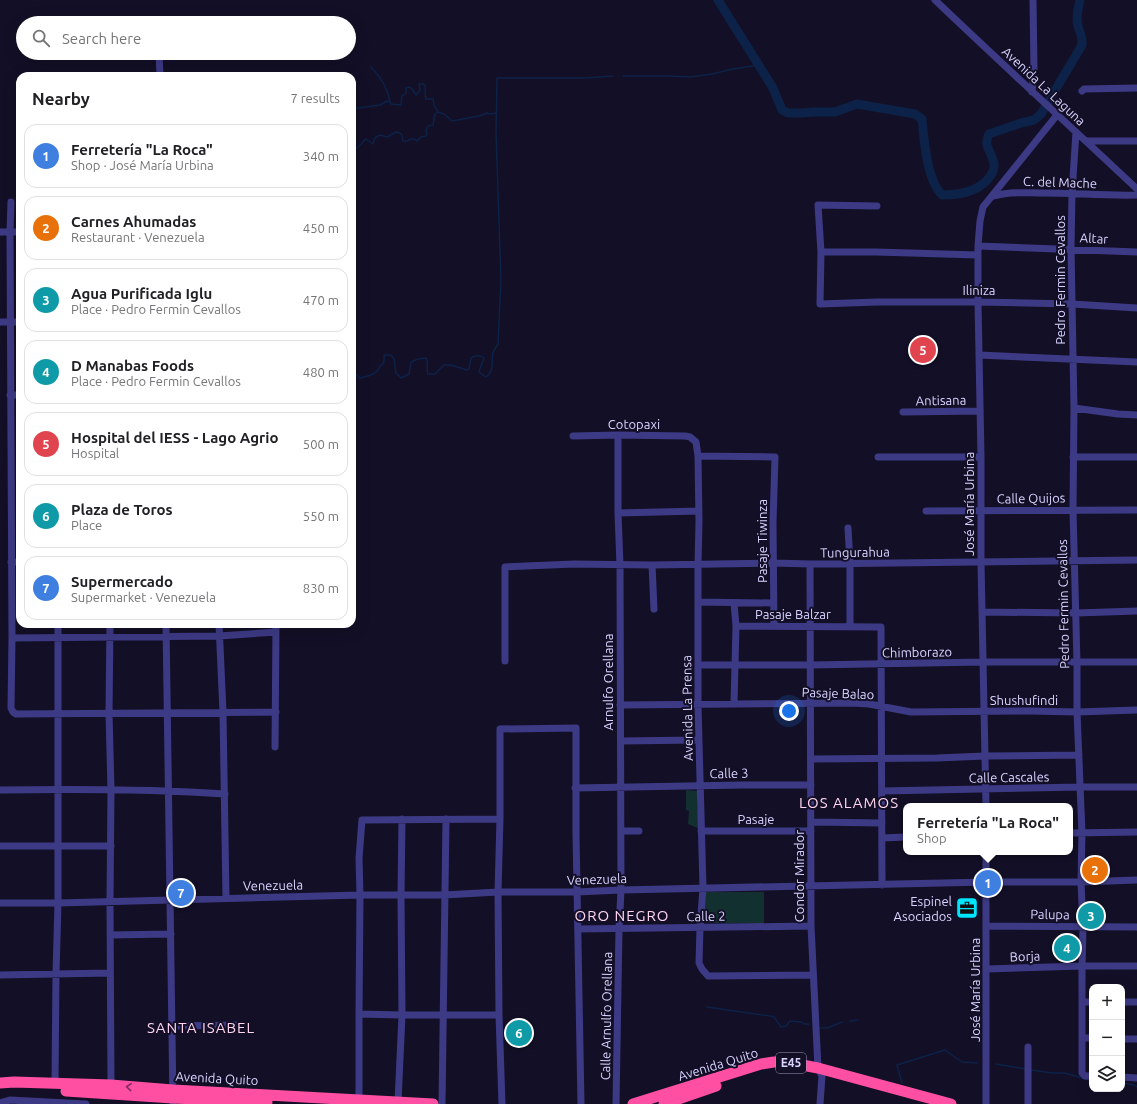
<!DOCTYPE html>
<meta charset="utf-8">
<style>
:root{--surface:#fff;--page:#f6f6f6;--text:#202124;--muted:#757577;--line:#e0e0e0;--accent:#111827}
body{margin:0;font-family:Ubuntu,sans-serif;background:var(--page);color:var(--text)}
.controls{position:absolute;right:12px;bottom:12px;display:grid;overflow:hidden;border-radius:8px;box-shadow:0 4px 16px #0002}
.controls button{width:36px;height:36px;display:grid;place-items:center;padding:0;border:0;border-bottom:1px solid var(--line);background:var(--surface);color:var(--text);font:20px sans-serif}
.you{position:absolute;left:789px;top:711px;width:14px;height:14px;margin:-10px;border:3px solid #fff;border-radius:50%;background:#1a73e8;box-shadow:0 0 0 6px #1a73e833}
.badge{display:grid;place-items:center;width:26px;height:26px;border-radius:50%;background:var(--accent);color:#fff;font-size:13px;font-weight:700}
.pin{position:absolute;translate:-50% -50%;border:2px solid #fff;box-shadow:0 1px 4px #0006}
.popup{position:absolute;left:903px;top:803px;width:170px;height:52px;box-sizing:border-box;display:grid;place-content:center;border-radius:8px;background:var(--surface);filter:drop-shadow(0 1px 3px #0005);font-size:13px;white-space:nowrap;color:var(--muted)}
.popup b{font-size:15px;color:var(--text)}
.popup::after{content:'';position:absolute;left:50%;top:100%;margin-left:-8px;border:8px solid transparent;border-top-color:var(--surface)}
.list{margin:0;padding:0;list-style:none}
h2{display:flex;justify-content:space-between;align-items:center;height:52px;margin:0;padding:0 16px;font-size:17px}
h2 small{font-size:13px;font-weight:400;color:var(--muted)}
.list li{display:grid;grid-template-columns:26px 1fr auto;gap:12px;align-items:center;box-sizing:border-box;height:64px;margin:0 8px 8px;padding:0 8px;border:1px solid var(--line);border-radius:12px}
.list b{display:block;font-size:15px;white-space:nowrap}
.list p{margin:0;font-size:13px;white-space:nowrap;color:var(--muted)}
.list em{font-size:13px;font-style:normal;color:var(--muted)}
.icon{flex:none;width:22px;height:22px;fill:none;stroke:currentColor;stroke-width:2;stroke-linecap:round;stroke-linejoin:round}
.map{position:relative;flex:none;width:1137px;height:1104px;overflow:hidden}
.search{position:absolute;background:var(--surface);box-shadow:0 4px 16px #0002;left:16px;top:16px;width:340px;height:44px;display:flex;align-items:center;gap:10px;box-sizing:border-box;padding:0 14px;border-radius:22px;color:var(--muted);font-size:15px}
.panel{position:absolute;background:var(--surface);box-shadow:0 4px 16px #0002;left:16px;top:72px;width:340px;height:556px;border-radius:12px}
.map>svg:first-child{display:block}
.green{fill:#12302f}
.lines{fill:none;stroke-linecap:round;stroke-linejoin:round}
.stream{stroke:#0c2248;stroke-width:1.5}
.river{stroke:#0c2248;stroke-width:9}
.minor{stroke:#3d3a85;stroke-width:7}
.highway{stroke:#ff4fa3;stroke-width:11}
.oneway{stroke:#7d2c5e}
.labels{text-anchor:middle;stroke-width:4;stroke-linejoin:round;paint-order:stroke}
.shield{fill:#130f26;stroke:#9e99be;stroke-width:1}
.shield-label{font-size:12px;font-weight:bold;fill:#d9d4ff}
.street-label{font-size:13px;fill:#d9d4ff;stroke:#130f26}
.poi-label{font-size:13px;fill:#d9d4ff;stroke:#130f26;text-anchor:end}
.quarter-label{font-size:15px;letter-spacing:1px;fill:#ffd6f0;stroke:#130f26}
</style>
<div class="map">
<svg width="1137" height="1104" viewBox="0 0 1137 1104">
<rect width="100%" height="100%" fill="#130f26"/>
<path class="green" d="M686,790L697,791V810H699L700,829L688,824L689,811L686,810Z
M703,892H764V923H703Z"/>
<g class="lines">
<path class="stream" d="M371,67C380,76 388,89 390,102
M623,76H670L690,77L712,74L733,69L759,65
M352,109L380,105L387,101L390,102L391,104L401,105L402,96L406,93V88L410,87L412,89L416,95L420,90L419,84H423L425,85C426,90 424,94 426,99H433L434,105L438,112
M352,146L354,149C360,148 361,142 366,139L373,144L375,138L380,135L387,137L396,132L400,133L402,135L403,141H407L411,139H414L417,141L421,137L426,136L427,134L426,130L428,126L433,125L435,114L438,112L444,114L452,121L479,116L487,113L490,114L497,113
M352,363H353L355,374L360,378C368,376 377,375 380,366C385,364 384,361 384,355H391L394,359L396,373L401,378L409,374L411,362L418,359L426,358C429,363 426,368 428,374H435L444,365H451L467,370L469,369L471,358C476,355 480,355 484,358C483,363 480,366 479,372L486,377C495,371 491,362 493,353C494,350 496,347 498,344L501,281L496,133L497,78H585L613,76
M707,1007L770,1016L774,1017L781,1027L786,1026L790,1021L801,1022L804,1024H809
M850,1021L858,1020
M821,1028H827L842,1022
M996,1064L1026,1069
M1031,1070L1052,1073H1065L1092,1081
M902,1083L897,1065L945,1050L962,1062L977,1063
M1122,1083L1134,1085L1137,1087"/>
<path class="river" d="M718,0L773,88L782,110L788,113H802L813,112H835L857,104L915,114L922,119C924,141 927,180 942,195C960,195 981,191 991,175C994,171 995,165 993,160C990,149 983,146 989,134L1021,123L1034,120L1041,114L1082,45C1083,36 1080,34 1078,26C1076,18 1078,8 1080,0"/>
<path class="minor" d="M935,0C1002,64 1070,126 1137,189
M159,53L160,76
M1082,91L1084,89L1137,88
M1032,92L1034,69L1033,0
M1076,132L1072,193L1071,248L1074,408L1073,510L1077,663V712L1082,833L1081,882L1083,927L1082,966V1073L1085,1076H1092
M1087,141H1137
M994,196C1010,191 1027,193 1043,193C1075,193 1106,196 1137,195
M11,202L10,232L12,638L11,708L13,712L16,714L276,712
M877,206L818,205L821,252L820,304L877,302H978L1072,304L1137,308
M0,232H20
M978,246L1137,252
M821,252H876L978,255
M0,322H20
M979,355L1137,362
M10,395H20
M1074,408L1118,414L1137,415
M903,412L980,411
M573,436L618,435L685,436L690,437L696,442L698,456L699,522L698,564V705L703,888L700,928L699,963L702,969L708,976L813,975
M698,456L775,457L773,523L774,626
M878,457H981
M1073,457H1137
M926,511L1137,510
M618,513L699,511
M848,528L850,563V626
M11,562H20
M810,564L811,926L818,1068L822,1076L820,1104
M652,565L654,609
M699,602L773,603
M734,603L736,626L734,704
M982,612L1076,613L1137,611
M110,624L109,713L111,790L110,901L111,1085
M166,624L173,1104
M219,624L223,712L226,898
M736,626L881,627L882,885
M12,638L219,636L276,632
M505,661V567L574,564L652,565L774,563L810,564L1137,560
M698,665H811L983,662H1137
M620,705L852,703L869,704L911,712L1030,711L1077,712L1137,710
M621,741L699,740
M275,747L276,624
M811,759L937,758L985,756L1079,755
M575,788L742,785H811
M0,790C75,789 150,789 225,794
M882,791L1080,787H1137
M986,806L981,562V457L978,302V246L980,221L983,207L1057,115
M811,822L882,823
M621,831H639
M701,831H811
M1070,833L1137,832
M882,838L906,837
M0,846H111
M0,903H58L360,895H444L498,892H577L621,890L987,882H1081L1137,880
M987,926L1137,927
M578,929L811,926
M110,935L171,934
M987,969L1082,966H1137
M0,975L110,973
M1082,1002H1092
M1122,1002H1137
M359,1014L402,1015H499
M172,1026L236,1025
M1082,1038H1092
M1122,1039H1137
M1122,1077L1137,1078
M55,1083L56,973L58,903V624
M359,1099V1014L360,895L359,858L362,820L500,819
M398,1102L402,1015L401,895L402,819
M0,1103L10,1100L86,1104
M442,1104L446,819
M502,1104L499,1015L498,892L500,819V729L576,728V834L581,1104
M616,1104L619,929L621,890L620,565L618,513V435
M986,1104V852
M1028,1104V1047"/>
<path class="highway" d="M0,1083L14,1082L111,1085L173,1090L433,1104
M66,1091L173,1098L267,1102
M633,1104L761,1064L774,1062H786L818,1068L951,1104
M664,1104L716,1086"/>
</g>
<defs><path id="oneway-chevron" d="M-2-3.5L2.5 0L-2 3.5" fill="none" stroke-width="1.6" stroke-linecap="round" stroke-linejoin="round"/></defs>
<use class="oneway" href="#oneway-chevron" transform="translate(129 1087) rotate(-175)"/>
<defs>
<g id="office-square" transform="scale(1.15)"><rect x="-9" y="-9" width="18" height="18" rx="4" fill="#00e5ff" stroke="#130f26"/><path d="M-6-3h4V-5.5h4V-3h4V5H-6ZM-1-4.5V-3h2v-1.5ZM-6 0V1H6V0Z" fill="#111"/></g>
</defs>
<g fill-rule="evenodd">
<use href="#office-square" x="967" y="908"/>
</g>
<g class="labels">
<rect class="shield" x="776" y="1053" width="30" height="20" rx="3"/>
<g class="shield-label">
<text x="791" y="1067">E45</text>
</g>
<g class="street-label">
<text transform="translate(1044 86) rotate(43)" y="5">Avenida La Laguna</text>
<text transform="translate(1060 182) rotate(2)" y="5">C. del Mache</text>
<text transform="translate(1094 238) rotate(3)" y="5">Altar</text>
<text transform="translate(1060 280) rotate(-90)" y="5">Pedro Fermin Cevallos</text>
<text x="979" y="295">Iliniza</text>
<text transform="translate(941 400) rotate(-1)" y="5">Antisana</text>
<text x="634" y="429">Cotopaxi</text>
<text transform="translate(1031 498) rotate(-1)" y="5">Calle Quijos</text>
<text transform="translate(969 504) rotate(-90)" y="5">José María Urbina</text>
<text transform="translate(762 541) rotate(-90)" y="5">Pasaje Tiwinza</text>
<text transform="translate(855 552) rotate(-1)" y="5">Tungurahua</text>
<text transform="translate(1063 604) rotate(-91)" y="5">Pedro Fermin Cevallos</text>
<text x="793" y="619">Pasaje Balzar</text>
<text transform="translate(917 652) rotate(-1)" y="5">Chimborazo</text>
<text transform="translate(608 682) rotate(-90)" y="5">Arnulfo Orellana</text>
<text transform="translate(838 693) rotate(2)" y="5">Pasaje Balao</text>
<text x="1024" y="705">Shushufindi</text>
<text transform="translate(687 708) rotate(-91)" y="5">Avenida La Prensa</text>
<text transform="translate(729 773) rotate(-1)" y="5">Calle 3</text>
<text transform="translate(1009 777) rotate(-1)" y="5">Calle Cascales</text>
<text x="756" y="824">Pasaje</text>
<text transform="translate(799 876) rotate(-90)" y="5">Condor Mirador</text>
<text transform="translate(597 879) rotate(-2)" y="5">Venezuela</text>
<text transform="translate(273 885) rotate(-1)" y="5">Venezuela</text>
<text transform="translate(1050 914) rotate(1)" y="5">Palupa</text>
<text transform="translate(706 916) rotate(-1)" y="5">Calle 2</text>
<text transform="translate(1025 956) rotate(-2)" y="5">Borja</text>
<text transform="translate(975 990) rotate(-90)" y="5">José María Urbina</text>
<text transform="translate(606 1016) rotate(-89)" y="5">Calle Arnulfo Orellana</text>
<text transform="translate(718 1064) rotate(-17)" y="5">Avenida Quito</text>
<text transform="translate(217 1078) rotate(3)" y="5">Avenida Quito</text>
</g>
<g class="poi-label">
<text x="952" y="906">Espinel<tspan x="952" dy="15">Asociados</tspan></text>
</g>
<g class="quarter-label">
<text x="849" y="808">LOS ALAMOS</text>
<text x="622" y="921">ORO NEGRO</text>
<text x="201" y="1033">SANTA ISABEL</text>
</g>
</g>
</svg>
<div class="controls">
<button>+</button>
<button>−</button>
<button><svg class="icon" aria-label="layers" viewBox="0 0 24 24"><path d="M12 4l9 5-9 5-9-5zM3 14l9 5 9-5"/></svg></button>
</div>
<div class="you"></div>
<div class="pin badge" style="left:988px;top:883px;background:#3f7fe0">1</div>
<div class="popup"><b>Ferretería &quot;La Roca&quot;</b>Shop</div>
<div class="pin badge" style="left:1095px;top:870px;background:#e8710a">2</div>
<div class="pin badge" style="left:1091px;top:916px;background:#0f9aa8">3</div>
<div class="pin badge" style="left:1067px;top:948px;background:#0f9aa8">4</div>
<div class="pin badge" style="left:923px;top:350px;background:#e0444e">5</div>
<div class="pin badge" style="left:519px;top:1033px;background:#0f9aa8">6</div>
<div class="pin badge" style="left:181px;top:893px;background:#3f7fe0">7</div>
<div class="search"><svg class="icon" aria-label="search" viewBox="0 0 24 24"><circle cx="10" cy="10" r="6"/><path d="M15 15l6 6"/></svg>Search here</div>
<section class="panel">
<h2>Nearby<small>7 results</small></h2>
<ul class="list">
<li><span class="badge" style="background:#3f7fe0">1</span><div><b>Ferretería &quot;La Roca&quot;</b><p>Shop · José María Urbina</p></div><em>340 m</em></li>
<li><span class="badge" style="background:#e8710a">2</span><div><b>Carnes Ahumadas</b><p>Restaurant · Venezuela</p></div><em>450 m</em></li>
<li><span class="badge" style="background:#0f9aa8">3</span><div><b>Agua Purificada Iglu</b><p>Place · Pedro Fermin Cevallos</p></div><em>470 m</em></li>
<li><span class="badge" style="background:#0f9aa8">4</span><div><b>D Manabas Foods</b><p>Place · Pedro Fermin Cevallos</p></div><em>480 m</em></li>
<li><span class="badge" style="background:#e0444e">5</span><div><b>Hospital del IESS - Lago Agrio</b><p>Hospital</p></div><em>500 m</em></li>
<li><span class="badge" style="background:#0f9aa8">6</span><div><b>Plaza de Toros</b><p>Place</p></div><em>550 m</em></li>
<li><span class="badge" style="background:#3f7fe0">7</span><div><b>Supermercado</b><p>Supermarket · Venezuela</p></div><em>830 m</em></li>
</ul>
</section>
</div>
